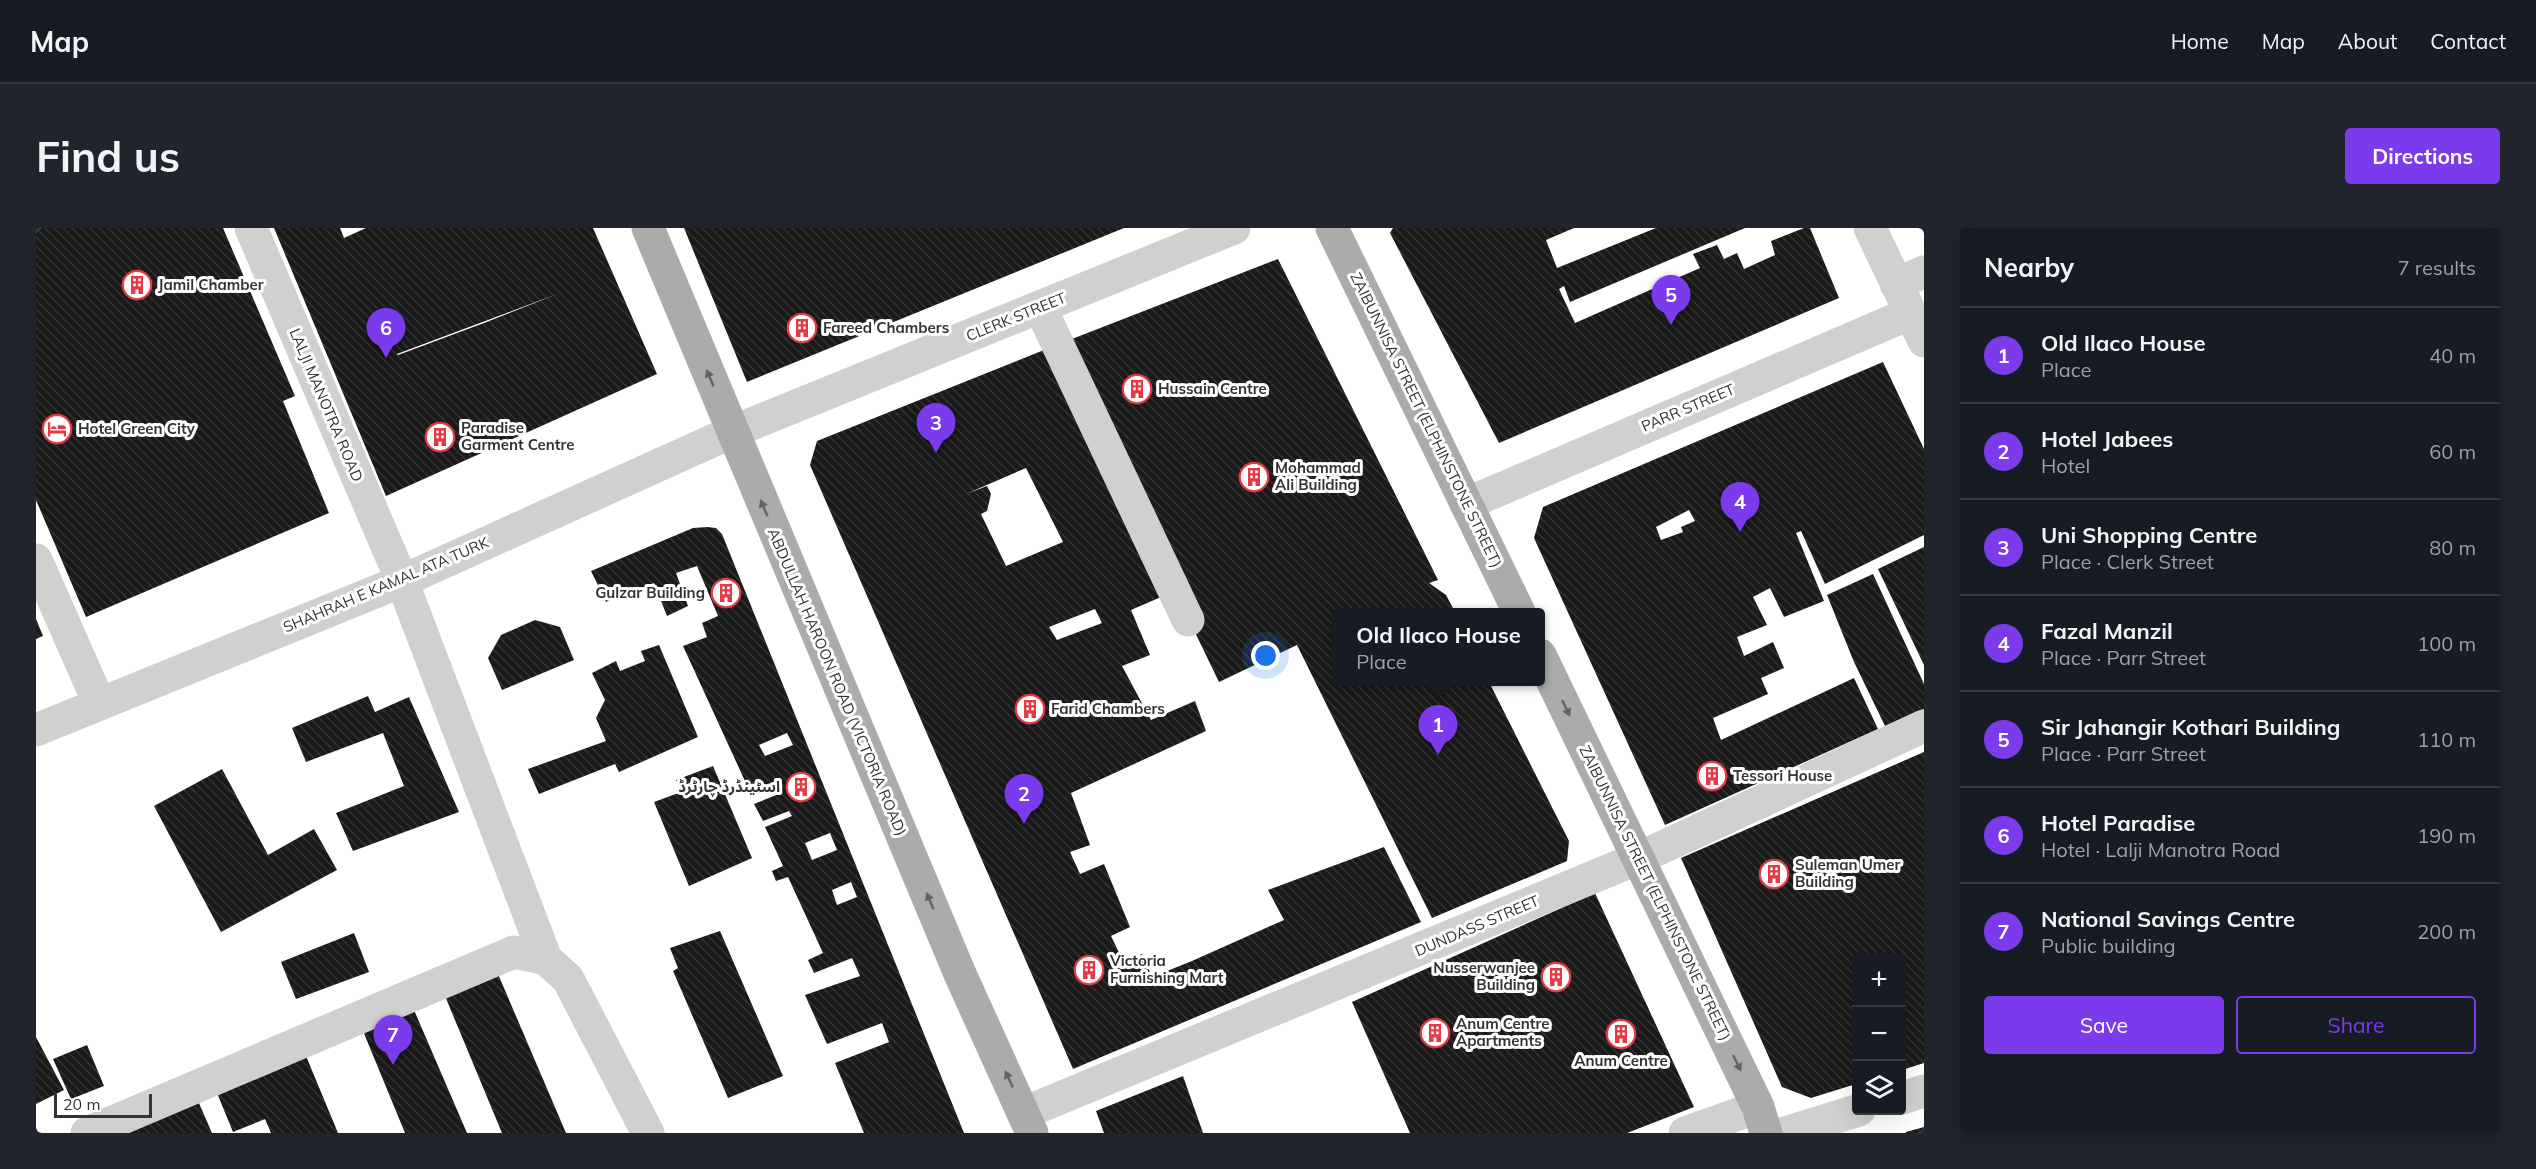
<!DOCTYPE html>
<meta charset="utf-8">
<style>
:root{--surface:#171b24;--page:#20242c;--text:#f1f3f6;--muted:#9ea1a6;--line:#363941;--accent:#7c3aed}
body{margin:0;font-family:Mulish,"Noto Sans Arabic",sans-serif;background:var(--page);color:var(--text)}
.controls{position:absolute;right:18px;bottom:18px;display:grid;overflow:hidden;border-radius:6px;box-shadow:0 6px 24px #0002}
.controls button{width:54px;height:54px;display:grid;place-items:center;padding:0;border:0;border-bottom:2px solid var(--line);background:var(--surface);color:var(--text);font:30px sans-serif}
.scale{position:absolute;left:18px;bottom:15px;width:98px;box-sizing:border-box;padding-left:6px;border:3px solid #333;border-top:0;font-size:16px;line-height:21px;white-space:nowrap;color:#333;-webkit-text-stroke:4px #fff;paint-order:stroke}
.you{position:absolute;left:1230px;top:428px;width:21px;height:21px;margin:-15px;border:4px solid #fff;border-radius:50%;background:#1a73e8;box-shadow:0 0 0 9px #1a73e833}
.badge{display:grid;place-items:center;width:39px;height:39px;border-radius:50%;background:var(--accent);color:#fff;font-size:20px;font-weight:700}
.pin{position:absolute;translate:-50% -50px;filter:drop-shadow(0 2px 3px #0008)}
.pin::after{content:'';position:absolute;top:32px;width:21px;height:18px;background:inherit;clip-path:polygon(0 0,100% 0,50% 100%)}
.popup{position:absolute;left:1296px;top:380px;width:213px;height:78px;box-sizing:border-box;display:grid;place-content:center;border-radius:6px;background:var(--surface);filter:drop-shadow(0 2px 4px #0005);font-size:20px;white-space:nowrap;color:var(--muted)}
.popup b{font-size:22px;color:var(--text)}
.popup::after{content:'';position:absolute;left:50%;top:100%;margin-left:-12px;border:12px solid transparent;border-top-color:var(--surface)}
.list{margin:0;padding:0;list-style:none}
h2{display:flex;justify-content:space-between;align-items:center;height:78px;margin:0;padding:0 24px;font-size:26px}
h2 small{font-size:20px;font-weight:400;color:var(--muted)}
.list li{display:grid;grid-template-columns:39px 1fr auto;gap:18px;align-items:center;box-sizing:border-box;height:96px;padding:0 24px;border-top:2px solid var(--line)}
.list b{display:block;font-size:22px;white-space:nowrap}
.list p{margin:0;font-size:20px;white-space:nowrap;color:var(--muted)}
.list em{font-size:20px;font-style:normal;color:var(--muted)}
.actions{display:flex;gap:12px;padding:18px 24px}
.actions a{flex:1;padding:14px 0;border:2px solid var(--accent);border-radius:6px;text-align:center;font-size:21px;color:var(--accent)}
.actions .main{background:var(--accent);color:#fff}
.icon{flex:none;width:33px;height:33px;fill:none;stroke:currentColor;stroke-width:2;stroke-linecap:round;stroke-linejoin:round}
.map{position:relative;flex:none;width:1888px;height:905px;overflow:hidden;border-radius:6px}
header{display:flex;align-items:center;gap:36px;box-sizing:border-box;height:84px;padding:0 30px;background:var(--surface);border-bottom:2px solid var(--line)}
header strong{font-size:28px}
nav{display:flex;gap:33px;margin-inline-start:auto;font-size:21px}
.intro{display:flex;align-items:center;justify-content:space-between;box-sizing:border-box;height:144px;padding:0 36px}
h1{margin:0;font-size:42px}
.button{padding:15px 27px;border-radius:6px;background:var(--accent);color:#fff;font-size:21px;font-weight:700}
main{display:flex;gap:36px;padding:0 36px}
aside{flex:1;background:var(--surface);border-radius:6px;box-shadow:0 6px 24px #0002}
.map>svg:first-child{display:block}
.building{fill:url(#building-back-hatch);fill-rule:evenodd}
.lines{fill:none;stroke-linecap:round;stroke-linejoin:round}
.minor{stroke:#d0d0d0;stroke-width:33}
.major{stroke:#ababab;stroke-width:33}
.oneway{fill:#636363}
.labels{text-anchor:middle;stroke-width:6;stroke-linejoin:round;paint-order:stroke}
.poi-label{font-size:15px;font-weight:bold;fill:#333;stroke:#fff;text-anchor:start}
.street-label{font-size:15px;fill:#333;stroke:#fff}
</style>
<header>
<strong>Map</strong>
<nav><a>Home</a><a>Map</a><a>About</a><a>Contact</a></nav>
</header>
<div class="intro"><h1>Find us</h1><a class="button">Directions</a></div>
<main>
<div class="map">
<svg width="1888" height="905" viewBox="0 0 1888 905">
<defs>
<pattern id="building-back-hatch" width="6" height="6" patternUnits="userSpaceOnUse" patternTransform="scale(1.5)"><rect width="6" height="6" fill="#1a1a1a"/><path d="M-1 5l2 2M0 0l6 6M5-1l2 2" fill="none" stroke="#333"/></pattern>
</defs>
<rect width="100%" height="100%" fill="#fff"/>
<path class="building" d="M0,0H187L259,168L247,173L293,285L50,389L0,272Z
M238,0H304L308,10L330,0H557L621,146L350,268ZM524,65L448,95L362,127L361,126Z
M648,0H1088L711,154Z
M1357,0H1538L1510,12L1521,40L1620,0H1709L1534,74L1528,58L1523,61L1539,95L1664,40L1657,26L1681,17L1688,31L1701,25L1708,41L1739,27L1735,13L1768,0H1774L1803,70L1463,215L1354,5Z
M1242,31L1402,352L1393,355L1410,367L1419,384H1300V454H1453L1533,613L1531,633L1396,690L1261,417L1183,454L1139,363L1095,382L1114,427L1086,438L1115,492L1159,473L1170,503L1035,565L1054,617L1034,624L1044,646L1068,636L1094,699L1075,708L1088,735L1106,726L1116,749L1156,733L1248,692L1232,662L1348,619L1385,694L1037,841L774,237L781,213L1023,116ZM990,240L1027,314L970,338L945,286L951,283L955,266L951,258L930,266ZM1059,381L1066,395L1021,412L1013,399Z
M1847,134L1888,221V307L1789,356L1765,303L1760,305L1788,373L1748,389L1734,360L1717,369L1731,397L1701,409L1708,428L1737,414L1748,440L1725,450L1732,466L1677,490L1685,512L1818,450L1842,501L1629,597L1498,310L1507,279ZM1653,282L1659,293L1645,299L1647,304L1625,312L1620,299Z
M671,299L680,300L686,306L928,905H828L799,835L853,814L846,795L791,816L769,767L824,748L816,730L778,745L772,732L787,725L752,649L740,653L736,643L747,638L729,599L756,588L753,583L727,593L718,576L745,565L740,553L714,564L647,418L671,409L666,395L682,388L661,338L640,345L652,378L631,388L618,355L570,374L555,343L657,300ZM751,505L757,517L729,528L723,517ZM794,605L801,622L776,632L769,615ZM815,654L821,669L801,677L796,662Z
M1888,319V437L1842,341Z
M1837,346L1888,456V481L1849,498L1818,434L1791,367Z
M0,391L7,408L0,411Z
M499,392L524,399L538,432L466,462L452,430L465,407Z
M623,417L662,509L583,544L579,536L503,566L492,541L570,513L560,490L569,472L556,445L580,433L584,443L609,433L605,423Z
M332,468L339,484L373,469L423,584L317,623L300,585L368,558L347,505L270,534L256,500Z
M1888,524V835L1866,842V729H1821L1820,856L1775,870L1746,859L1645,630Z
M677,538L716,630L653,658L618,574L645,564L640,552Z
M186,541L232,627L278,601L301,642L185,704L118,578Z
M1559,665L1658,879L1591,905H1374L1316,774Z
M684,703L747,848L692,870L637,743L642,740L634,720Z
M318,705L333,744L260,771L245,734Z
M462,746L530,905H466L409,768Z
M378,782L431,905H369L327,803Z
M0,809L28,862L0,876Z
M51,817L68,858L35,871L17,831Z
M270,828L302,905H235L229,891L197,904L181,865Z
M1147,848L1167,905H1068L1060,883Z
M162,873L176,905H88Z
M1888,899V905H1870V904Z"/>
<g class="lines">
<path class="minor" d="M215,0L366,353L510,731L532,751L612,905
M1834,0L1888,113
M1860,56L1888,44
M1004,79L1152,392
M1430,276L1875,85
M0,332L63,475
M0,502L366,353L696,204L1198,0
M1866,870L1888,863
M988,885L1603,630L1888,498
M51,905L478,724L510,731
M1649,905L1722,879
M1749,905L1823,882"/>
<path class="major" d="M612,0L924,746L996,905
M1296,0L1483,384
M1504,427L1722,879L1730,905"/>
</g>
<defs><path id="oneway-solid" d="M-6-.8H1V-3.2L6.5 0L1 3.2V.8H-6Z" transform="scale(1.5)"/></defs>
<g class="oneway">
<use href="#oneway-solid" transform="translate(674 150) rotate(-113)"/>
<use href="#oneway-solid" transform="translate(728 280) rotate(-113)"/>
<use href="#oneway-solid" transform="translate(1530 480) rotate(64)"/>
<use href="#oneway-solid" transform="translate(894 673) rotate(-113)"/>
<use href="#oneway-solid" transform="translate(1701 835) rotate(64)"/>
<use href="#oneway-solid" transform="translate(973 851) rotate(-115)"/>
</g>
<defs>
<g id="building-ring" transform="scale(1.5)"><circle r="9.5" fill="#fff" stroke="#e63946" stroke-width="1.5"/><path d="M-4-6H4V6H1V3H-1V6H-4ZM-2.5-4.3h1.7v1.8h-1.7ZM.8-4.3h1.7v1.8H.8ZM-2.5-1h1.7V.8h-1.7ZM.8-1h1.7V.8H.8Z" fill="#e63946"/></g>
<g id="hotel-ring" transform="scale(1.5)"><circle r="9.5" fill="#fff" stroke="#e63946" stroke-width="1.5"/><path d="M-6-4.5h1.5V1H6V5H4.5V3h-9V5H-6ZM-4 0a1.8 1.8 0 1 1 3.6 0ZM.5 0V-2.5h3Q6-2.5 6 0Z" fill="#e63946"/></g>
</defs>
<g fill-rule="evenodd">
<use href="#building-ring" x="101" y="57"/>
<use href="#building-ring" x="766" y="100"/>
<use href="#building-ring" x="1101" y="161"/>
<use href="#hotel-ring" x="21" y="201"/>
<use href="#building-ring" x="404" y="209"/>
<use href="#building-ring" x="1218" y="249"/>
<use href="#building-ring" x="690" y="365"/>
<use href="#building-ring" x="994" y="481"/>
<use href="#building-ring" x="1676" y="548"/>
<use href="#building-ring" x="765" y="559"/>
<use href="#building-ring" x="1738" y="646"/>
<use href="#building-ring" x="1053" y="742"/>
<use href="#building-ring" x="1520" y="749"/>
<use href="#building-ring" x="1399" y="805"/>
<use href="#building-ring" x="1585" y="806"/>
</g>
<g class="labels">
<g class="poi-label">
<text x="122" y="62">Jamil Chamber</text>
<text x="787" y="105">Fareed Chambers</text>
<text x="1122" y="166">Hussain Centre</text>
<text x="425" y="205">Paradise<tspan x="425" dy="17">Garment Centre</tspan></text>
<text x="42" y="206">Hotel Green City</text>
<text x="1239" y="245">Mohammad<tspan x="1239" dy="17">Ali Building</tspan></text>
<text x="669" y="370" text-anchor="end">Gulzar Building</text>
<text x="1015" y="486">Farid Chambers</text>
<text x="1697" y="553">Tessori House</text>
<text x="744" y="564" text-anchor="end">اسٹینڈرڈ چارٹرڈ</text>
<text x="1759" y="642">Suleman Umer<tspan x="1759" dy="17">Building</tspan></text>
<text x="1074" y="738">Victoria<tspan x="1074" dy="17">Furnishing Mart</tspan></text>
<text x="1499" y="745" text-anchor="end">Nusserwanjee<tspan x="1499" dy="17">Building</tspan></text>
<text x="1420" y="801">Anum Centre<tspan x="1420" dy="17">Apartments</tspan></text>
<text x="1585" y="838" text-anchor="middle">Anum Centre</text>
</g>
<g class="street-label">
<text transform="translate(980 89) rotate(-22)" y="5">CLERK STREET</text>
<text transform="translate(290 177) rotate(67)" y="5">LALJI MANOTRA ROAD</text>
<text transform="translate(1652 180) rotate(-23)" y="5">PARR STREET</text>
<text transform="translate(1390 192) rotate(64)" y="5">ZAIBUNNISA STREET (ELPHINSTONE STREET)</text>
<text transform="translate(350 357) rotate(-23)" y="5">SHAHRAH E KAMAL ATA TURK</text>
<text transform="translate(801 454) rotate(67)" y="5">ABDULLAH HAROON ROAD (VICTORIA ROAD)</text>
<text transform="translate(1619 665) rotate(64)" y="5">ZAIBUNNISA STREET (ELPHINSTONE STREET)</text>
<text transform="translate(1441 698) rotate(-23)" y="5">DUNDASS STREET</text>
</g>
</g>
</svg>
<div class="controls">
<button>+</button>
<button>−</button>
<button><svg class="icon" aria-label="layers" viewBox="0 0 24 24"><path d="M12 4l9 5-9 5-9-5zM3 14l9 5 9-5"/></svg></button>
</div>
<div class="scale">20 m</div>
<div class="you"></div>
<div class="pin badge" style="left:1402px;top:527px">1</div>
<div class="popup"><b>Old Ilaco House</b>Place</div>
<div class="pin badge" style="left:988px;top:596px">2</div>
<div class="pin badge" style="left:900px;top:225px">3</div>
<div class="pin badge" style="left:1704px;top:304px">4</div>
<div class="pin badge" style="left:1635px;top:97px">5</div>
<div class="pin badge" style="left:350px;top:130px">6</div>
<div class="pin badge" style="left:357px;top:837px">7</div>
</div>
<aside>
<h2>Nearby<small>7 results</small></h2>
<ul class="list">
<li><span class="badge">1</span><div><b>Old Ilaco House</b><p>Place</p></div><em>40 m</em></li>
<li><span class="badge">2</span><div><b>Hotel Jabees</b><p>Hotel</p></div><em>60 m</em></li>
<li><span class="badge">3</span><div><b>Uni Shopping Centre</b><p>Place · Clerk Street</p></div><em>80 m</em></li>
<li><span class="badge">4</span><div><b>Fazal Manzil</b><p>Place · Parr Street</p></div><em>100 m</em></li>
<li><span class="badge">5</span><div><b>Sir Jahangir Kothari Building</b><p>Place · Parr Street</p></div><em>110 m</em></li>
<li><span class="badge">6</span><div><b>Hotel Paradise</b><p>Hotel · Lalji Manotra Road</p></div><em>190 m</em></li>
<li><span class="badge">7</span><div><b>National Savings Centre</b><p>Public building</p></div><em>200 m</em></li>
</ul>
<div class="actions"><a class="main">Save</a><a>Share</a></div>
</aside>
</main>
